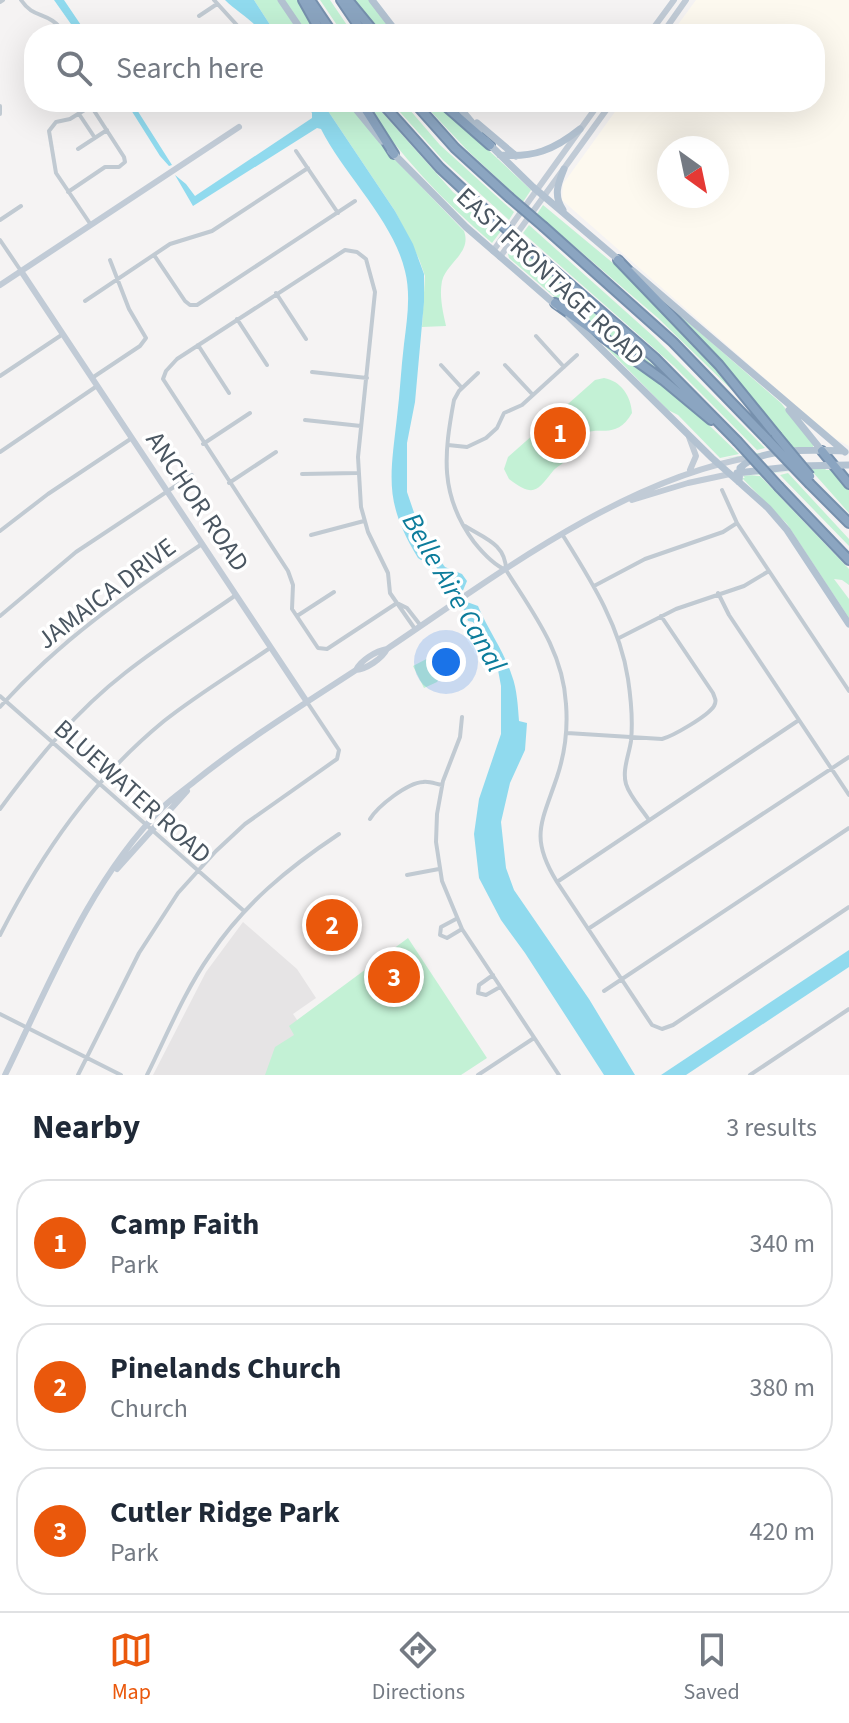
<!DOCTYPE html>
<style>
:root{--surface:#fff;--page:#f6f6f7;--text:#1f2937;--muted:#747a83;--line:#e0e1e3;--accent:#ea580c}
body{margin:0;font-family:"Source Sans 3",sans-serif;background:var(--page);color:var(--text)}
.compass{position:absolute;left:657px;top:136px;width:72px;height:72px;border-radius:50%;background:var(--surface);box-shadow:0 8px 32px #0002;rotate:147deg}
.you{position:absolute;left:446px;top:662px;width:28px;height:28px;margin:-20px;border:6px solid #fff;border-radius:50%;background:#1a73e8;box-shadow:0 0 0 12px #1a73e833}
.badge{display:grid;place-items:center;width:52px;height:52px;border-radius:50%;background:var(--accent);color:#fff;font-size:26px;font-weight:700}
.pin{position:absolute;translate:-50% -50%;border:4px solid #fff;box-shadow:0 2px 8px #0006}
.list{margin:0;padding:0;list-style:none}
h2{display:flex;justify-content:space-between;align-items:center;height:104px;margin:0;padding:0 32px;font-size:34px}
h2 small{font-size:26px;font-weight:400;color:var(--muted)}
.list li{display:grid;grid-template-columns:52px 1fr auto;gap:24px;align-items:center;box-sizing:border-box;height:128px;margin:0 16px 16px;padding:0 16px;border:2px solid var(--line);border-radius:32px}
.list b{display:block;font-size:30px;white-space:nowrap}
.list p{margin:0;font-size:26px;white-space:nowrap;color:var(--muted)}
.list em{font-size:26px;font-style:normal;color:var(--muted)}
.icon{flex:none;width:44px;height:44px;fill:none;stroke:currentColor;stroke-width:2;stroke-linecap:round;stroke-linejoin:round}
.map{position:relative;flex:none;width:849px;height:1075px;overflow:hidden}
.search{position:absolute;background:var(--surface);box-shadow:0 8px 32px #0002;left:24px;right:24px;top:24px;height:88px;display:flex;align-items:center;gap:20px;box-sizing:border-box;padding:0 28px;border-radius:32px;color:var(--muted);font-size:30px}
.sheet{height:536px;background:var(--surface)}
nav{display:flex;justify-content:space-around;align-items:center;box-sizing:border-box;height:112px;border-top:2px solid var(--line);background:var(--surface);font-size:22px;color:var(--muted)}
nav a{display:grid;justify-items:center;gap:4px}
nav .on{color:var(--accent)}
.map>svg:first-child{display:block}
.commercial{fill:#fdf9ef;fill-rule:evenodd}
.education{fill:#e6e4e5}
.green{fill:#c3f1d5}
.water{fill:#90daee}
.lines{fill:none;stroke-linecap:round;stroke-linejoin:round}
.highway-casing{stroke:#7690ad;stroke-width:12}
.street{stroke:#c1cad2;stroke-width:4}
.secondary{stroke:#c1cbd6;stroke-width:6}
.primary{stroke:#b3c2d1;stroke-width:7}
.highway{stroke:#8ba5c1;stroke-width:8}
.highway-bridge-casing{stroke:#7690ad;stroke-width:12;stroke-linecap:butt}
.highway-bridge{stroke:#8ba5c1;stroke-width:8}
.labels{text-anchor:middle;stroke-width:7;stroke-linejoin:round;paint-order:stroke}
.street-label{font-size:26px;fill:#4a5661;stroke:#fff}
.water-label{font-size:28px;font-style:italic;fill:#0c7c9b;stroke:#fff}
</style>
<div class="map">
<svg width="849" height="1075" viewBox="0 0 849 1075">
<rect width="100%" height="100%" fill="#f5f3f3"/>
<path class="commercial" d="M696,0H849V446L836,439L794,404L562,200L563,184L622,102H815V34H671ZM669,148H717V196H669Z"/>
<path class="education" d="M243,922L297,969L316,998L293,1014L334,1075H153L206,972Z"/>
<path class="green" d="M254,0H278L300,34H276Z
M284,0H299L320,34H307Z
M320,0H330L353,34H343Z
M352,0H369L395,34H380Z
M322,102H347L385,149L464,231C472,253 447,262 442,281C439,296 443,312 446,326L422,327L425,276L419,259L395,211Z
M364,102H373L453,192L501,231L492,243C443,201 400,156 364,102Z
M391,102H403L440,145L514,212L509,220L443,160Z
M422,102H437L531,190L523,202L468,151Z
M543,205L631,278L738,392L735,393L658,318L537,214Z
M529,225L653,336L765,448L757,450L674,366L523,233Z
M515,243L669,379L667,381L571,311L509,258L508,254Z
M650,289L781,403L813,443V448L721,459L792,448L712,352Z
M608,343L685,402L739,454L720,458L678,415L668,410L605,346Z
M604,378C621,381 631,396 632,413C615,443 597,422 578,437C571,443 572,451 567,458C564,464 557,466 553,471C537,491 534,498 509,479L504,469L508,457L595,380Z
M829,467L825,470H831L849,489V513L810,469L750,476H760L849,569V585L842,580L834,579L849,599V618L787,524L742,478H745L743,476Z
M788,473L849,539V546L780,475Z
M436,654L444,672L437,682L424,688L413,666Z
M408,938L487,1058L461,1075H265L275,1047L294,1035L289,1026Z"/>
<path class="water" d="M54,0H64L87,34H78Z
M225,0H254L276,34H263C253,20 237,12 225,0Z
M126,102H132L172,165L169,166L160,156Z
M304,102H322L395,211L413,244L424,274V302L415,402L407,443V492L421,533L433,551L445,567L462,574L467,581L461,595L467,602L478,606C488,630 504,651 512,676C517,689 518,707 519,721L527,723L525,750L510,783L501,822L506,868L514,890L589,999L635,1075H604L525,953L501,920L479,878L474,834L479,799L501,734V686L498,670L473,622L468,621L463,608H460C456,589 440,572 428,558L421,560L418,558C384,502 390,479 397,417C400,393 401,368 404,344C407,320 411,295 405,271C393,220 344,175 321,129L317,128L193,206L175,175L186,184L195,196L312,118V113Z
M849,950V967L686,1075H661Z"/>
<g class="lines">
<g class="highway-casing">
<path id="highway" d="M303,0L322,34
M310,0L333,34
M341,0L364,34
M348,0L376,34
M361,102L394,154
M381,102L440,168L494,218
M414,102L455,148L509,197
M441,102L490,145
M544,227L673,342L767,439
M528,248L655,358L737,441
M618,260L719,365L776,435
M555,303L663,380L711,420
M822,451L849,484
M810,484L849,523
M779,487L849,560"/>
</g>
<path class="street" d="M21,0C35,21 48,9 65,34
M214,0L245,34
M0,2L3,0
M199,16L217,4
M88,102L91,106L70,119L56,122L49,131L56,173L91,225
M0,106V114
M79,114L95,138
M78,149L107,130
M296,151L338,213
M68,192L105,167H119L125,162L124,157L91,106
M0,220L21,206
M0,240L21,271
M154,255L185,301L190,305H197L355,201
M276,293L306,339
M85,301L170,244L212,231L308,168
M237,319L267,365
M536,336L564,367
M198,345L229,393
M441,365L462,388
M505,365L533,395
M312,372L367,378
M478,373L459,391L454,400C444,454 439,495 474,542C482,552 494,565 506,570
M0,376L63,334
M92,378L140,346L146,338L129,309L110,260
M305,420L361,426
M203,444L250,413
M448,445L467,447L486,438L497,428L504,413L522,405L577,355
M0,452L97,386
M302,474L357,473
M229,483L276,452
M722,490L737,523L849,691
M465,526C484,538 506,544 506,570C533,613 563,651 566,704C568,729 565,753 557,777C542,822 529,837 557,882L652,1025L662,1029L673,1025L849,907
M0,531L48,494L132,438
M562,534C590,579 620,625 628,679C631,699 633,721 631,741C629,755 622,770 626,784C630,797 642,809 649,820
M311,535L364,521
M594,586L645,559L723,532L737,523
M718,593L729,615L849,795
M397,603L327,649L318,648L292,609L293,585L288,571L163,379L166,371L177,359L345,250L357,252L366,259L375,292L358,457L361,507L368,532L388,573L390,593L415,629
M397,603L407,608L421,626
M0,616L76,552L192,475
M297,616L334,592
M619,638L676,609L744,586L769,571
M0,696L244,911
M0,707C59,641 128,593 202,544
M462,717L460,737L443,781L437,814L436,842L442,881L462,929L559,1075
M567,733L662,739C673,736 708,716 714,706C717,700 715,699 713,693L661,616
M0,809C37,759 76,711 125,673C160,645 199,621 236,595
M370,819C378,806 407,783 423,782C429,781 436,784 442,785
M407,875L439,869
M557,882L799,720
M456,919L441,927L440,935L447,938L462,929
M588,929L849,757
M0,935C42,853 92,780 164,721C198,694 235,672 270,648
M493,975L479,985L478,993L486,995L500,987
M604,991L849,828
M0,1014L121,1075
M78,1075L139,953L178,893L216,851L245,824L337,759L339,750L307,702
M147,1075C167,1035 184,992 210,955C244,904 288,868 339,834
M478,1075L534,1038
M750,1075L849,1009"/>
<path class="secondary" d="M649,34L674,0
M662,34L686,0
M493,251L600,102
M500,257L612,102
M21,271L307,702
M0,285L239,127
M689,437L696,456L690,470
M632,500L688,483L730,474
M356,670C361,660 376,651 387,649
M117,869L187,791
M5,1075C50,983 89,882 162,808C172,798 184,790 195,781C246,740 301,706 356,670C366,669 382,659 387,649C494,577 623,479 752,457"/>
<path class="primary" d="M281,0L304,34
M372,0L398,34
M350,102L382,141
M455,102L479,131
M477,123L516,156
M486,141L533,187L620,261
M391,151L466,227L557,306
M500,155C533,158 554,150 580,129
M563,210C553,195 558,184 564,169
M633,271L845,452
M569,317L712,458L768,508L787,530L849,624
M789,410L822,451
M737,473L798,466L849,465
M739,482L740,468C760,447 815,450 843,451"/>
<use href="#highway" class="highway"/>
<g class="highway-bridge-casing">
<path id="highway-bridge" d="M509,197L544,227
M494,218L528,248
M776,435L810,476
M767,439L810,484
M737,441L779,487"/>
</g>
<use href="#highway-bridge" class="highway-bridge"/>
</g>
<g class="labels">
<g class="street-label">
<text transform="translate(551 276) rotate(43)" y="9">EAST FRONTAGE ROAD</text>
<text transform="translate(198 501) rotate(56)" y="9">ANCHOR ROAD</text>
<text transform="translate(106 593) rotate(-37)" y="9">JAMAICA DRIVE</text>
<text transform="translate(133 791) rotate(42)" y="9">BLUEWATER ROAD</text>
</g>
<g class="water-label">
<text transform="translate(455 592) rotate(60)" y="10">Belle Aire Canal</text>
</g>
</g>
</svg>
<svg class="compass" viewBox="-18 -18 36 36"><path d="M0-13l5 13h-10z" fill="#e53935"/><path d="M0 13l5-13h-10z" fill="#747a83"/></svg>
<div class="you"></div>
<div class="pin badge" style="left:560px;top:433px">1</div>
<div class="pin badge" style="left:332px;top:925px">2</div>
<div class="pin badge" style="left:394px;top:977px">3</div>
<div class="search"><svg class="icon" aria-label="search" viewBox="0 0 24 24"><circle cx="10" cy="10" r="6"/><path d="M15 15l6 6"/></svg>Search here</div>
</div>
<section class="sheet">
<h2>Nearby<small>3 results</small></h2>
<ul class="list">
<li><span class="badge">1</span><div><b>Camp Faith</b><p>Park</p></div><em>340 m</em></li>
<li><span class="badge">2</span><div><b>Pinelands Church</b><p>Church</p></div><em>380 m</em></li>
<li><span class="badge">3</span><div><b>Cutler Ridge Park</b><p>Park</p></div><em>420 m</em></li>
</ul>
</section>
<nav>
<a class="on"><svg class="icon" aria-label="map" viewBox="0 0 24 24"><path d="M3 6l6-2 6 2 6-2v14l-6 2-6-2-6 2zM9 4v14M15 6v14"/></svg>Map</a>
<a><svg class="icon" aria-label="directions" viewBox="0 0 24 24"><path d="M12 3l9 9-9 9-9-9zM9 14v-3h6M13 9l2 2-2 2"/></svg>Directions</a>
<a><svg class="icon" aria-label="saved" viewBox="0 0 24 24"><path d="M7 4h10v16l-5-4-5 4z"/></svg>Saved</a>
</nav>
